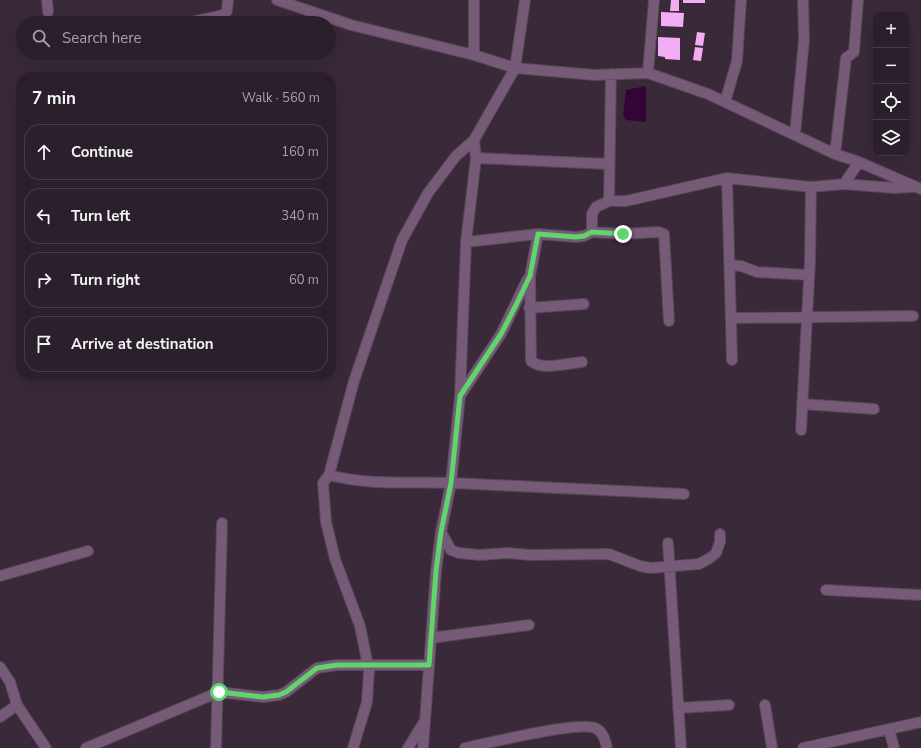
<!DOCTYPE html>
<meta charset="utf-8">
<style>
:root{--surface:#2b1f2b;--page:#332733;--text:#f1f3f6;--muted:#a6a2a9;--line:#473d47}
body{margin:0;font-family:"Nunito Sans",sans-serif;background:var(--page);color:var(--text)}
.controls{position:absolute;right:12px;top:12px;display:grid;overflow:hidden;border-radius:8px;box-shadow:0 4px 16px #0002}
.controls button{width:36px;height:36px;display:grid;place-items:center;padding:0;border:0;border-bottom:1px solid var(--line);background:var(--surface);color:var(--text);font:20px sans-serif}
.stop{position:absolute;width:12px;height:12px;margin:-9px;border:3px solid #5fd56b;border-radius:50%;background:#fff}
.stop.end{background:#5fd56b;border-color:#fff;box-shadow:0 1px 4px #0008}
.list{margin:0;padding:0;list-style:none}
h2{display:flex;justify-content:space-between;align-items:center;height:52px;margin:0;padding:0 16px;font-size:17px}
h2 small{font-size:13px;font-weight:400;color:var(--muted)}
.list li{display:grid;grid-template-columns:26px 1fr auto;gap:12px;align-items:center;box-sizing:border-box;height:56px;margin:0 8px 8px;padding:0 8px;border:1px solid var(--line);border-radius:16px}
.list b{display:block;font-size:15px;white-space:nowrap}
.list em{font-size:13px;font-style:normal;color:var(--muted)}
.icon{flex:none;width:22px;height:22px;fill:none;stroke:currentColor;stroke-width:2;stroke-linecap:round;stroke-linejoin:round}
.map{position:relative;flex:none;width:921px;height:748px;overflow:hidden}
.search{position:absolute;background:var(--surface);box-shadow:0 4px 16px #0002;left:16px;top:16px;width:320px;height:44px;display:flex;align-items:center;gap:10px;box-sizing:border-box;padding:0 14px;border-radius:22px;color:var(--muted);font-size:15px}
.panel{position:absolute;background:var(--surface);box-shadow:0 4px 16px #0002;left:16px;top:72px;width:320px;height:308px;border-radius:16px}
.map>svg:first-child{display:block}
.water{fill:#330436}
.building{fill:#f3adf5}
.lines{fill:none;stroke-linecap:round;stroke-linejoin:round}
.minor-casing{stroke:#564756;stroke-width:12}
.minor{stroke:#765a77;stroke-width:10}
.route{stroke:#5fd56b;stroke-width:5}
</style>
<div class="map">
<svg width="921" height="748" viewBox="0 0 921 748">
<rect width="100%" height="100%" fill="#392939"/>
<path class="water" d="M646,86V122L626,120L623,116L626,90Z"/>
<path class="building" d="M671,0H679V11H670Z
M683,0H705V3H683Z
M661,12L684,13L683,27L661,26Z
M697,32L705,33L703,46L695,45Z
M658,37L680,38V60L665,59V57L658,56Z
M695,47L703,48L701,61L693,60Z"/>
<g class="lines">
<g class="minor-casing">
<path id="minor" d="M47,0L48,12
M277,0L351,25L474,55L515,68L595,75L648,73L708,94L835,154L859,162L921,189
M186,23L223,15L227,11L228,0
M474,55V0
M648,73L654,0
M725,102L737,61L741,0
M795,134L804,40L803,0
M835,154L846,58L854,52L858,0
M476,158L608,164
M727,178L732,360
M844,184L894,188L913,187
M609,201L611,74
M592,232L623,234L658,232L664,234L669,321
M538,234L530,276L531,361C542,371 569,363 582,362
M466,242L538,234L576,237L584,236L592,232V214L596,207L609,201H626L727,178L811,187L844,184L859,162
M730,265L741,266L757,272L809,275
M529,308L584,304
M731,318L913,316
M460,396L501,334L527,280
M802,404L874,409
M801,430L810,261L811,187
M329,475L354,381L402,240L428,193L456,156L474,140
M441,532L451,550L459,553L480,555L507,553L530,555L609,554L640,566L651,568L699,564L710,558L716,553L720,542V534
M668,543L681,748
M0,576L88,551
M826,590L921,595
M431,638L529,625
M0,667L10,682L17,705L46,748
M765,705L772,748
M678,708L729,705
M0,717L17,705
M889,729L894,748
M86,748L219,692L263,697L279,695L286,692L317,668L337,665H429
M216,748L222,523
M353,748L367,702L369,671L360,626L335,559L326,522L323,483L329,475C370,486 411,481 453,483C530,486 607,490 684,494
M408,748L424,722
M423,748L436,571L441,532L451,483L460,396L466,242L476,158L474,140L515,68L525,0
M465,748C488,743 578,721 595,728C603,731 605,740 607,748
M803,748L921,722"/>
</g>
<use href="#minor" class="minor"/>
</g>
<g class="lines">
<path class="route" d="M219,692L263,697L279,695L286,692L317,668L337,665H429L436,571L441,532L451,483L460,396L501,334L516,305L530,276L538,234L576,237L584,236L592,232L623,234"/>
</g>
</svg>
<div class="controls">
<button>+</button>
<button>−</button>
<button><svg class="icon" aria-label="locate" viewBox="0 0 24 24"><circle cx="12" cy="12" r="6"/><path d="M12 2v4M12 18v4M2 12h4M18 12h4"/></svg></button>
<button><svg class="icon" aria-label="layers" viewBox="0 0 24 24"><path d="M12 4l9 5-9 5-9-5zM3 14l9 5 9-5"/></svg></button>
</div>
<div class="stop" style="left:219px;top:692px"></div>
<div class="stop end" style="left:623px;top:234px"></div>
<div class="search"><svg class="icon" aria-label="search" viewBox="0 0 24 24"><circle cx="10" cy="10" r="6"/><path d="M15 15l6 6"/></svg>Search here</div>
<section class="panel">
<h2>7 min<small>Walk · 560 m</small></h2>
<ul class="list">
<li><svg class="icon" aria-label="ahead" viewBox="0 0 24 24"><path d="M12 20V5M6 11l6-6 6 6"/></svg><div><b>Continue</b></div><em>160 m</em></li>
<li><svg class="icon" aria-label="left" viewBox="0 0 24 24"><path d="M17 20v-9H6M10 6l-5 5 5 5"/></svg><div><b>Turn left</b></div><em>340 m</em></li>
<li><svg class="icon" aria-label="right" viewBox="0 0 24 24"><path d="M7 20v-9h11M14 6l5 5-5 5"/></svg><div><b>Turn right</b></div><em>60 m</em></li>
<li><svg class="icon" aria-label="arrive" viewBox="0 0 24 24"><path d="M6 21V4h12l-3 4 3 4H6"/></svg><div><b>Arrive at destination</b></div></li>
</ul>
</section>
</div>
